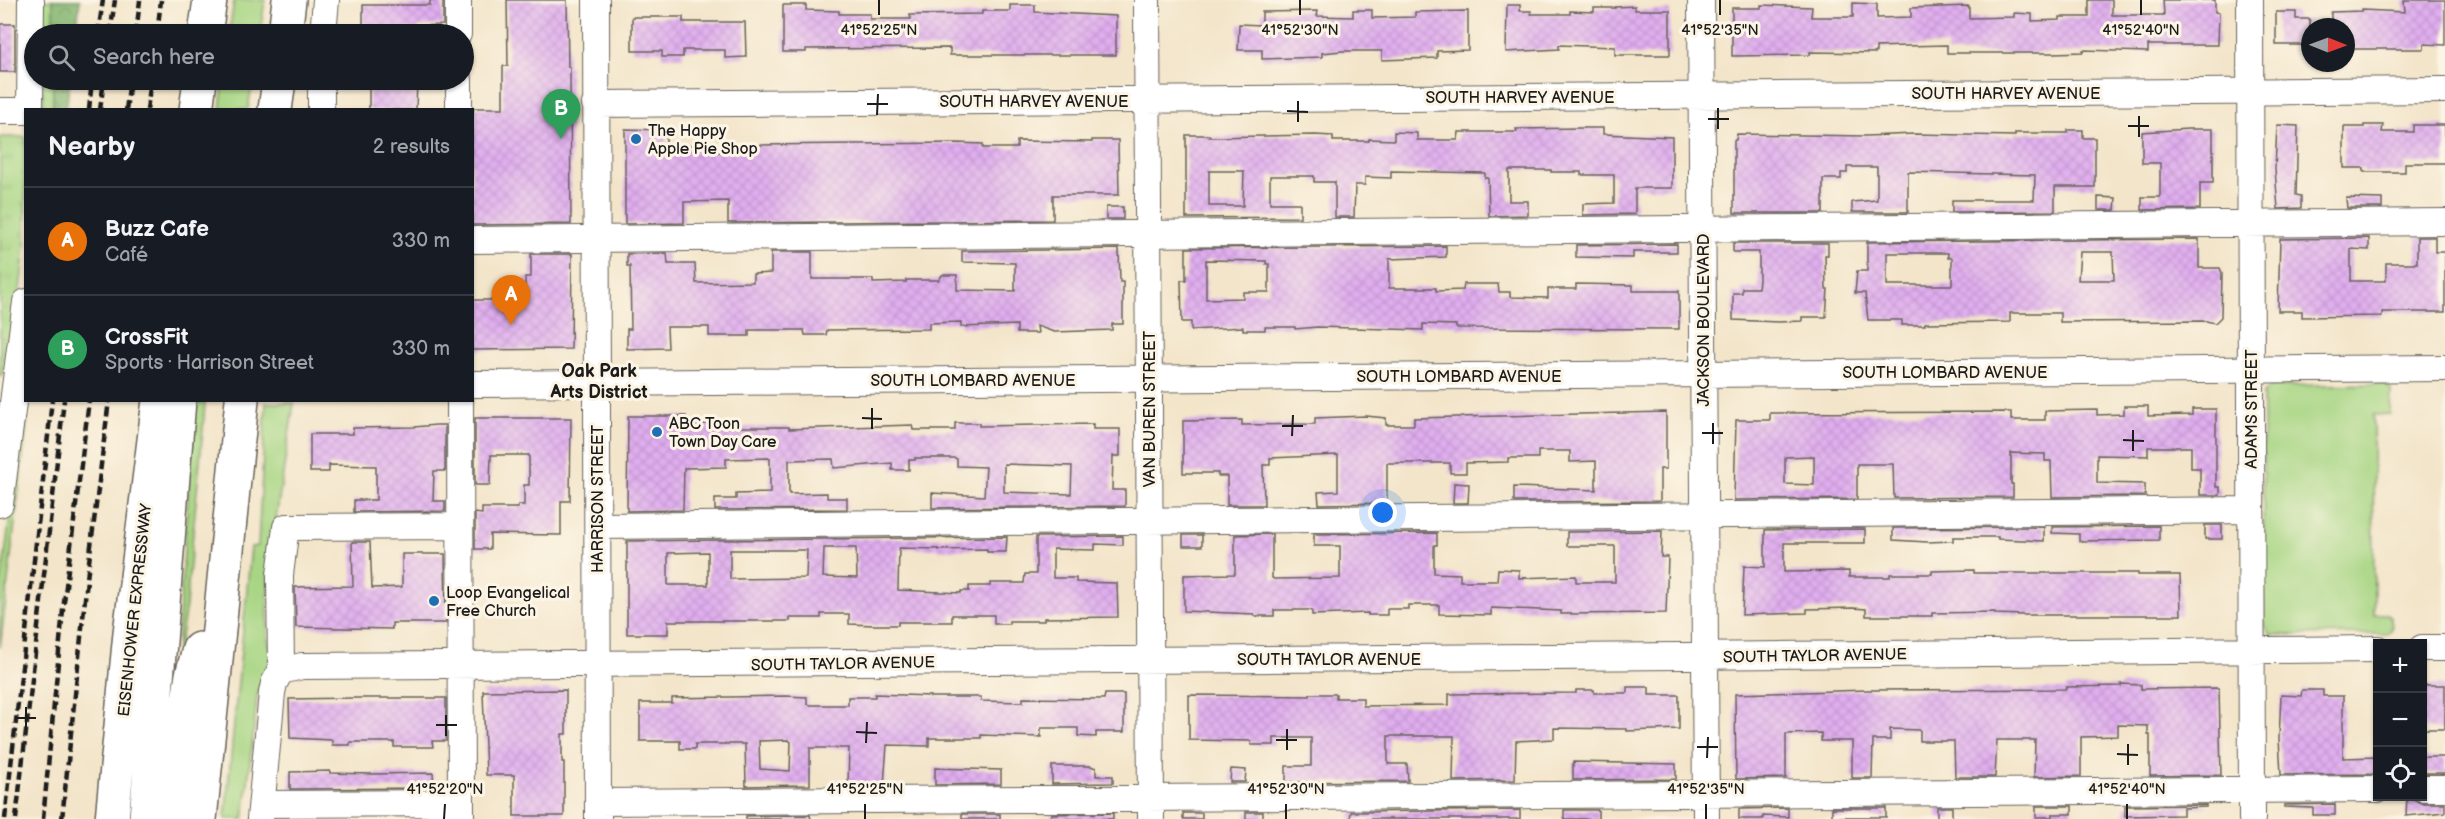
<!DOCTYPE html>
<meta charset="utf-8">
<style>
:root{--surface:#171b24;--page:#20242c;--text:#f1f3f6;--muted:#9ea1a6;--line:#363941;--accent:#1f6fb2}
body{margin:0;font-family:"Balsamiq Sans",sans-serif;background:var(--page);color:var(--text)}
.controls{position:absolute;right:18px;bottom:18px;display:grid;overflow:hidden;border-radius:0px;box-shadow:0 2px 4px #0004}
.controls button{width:54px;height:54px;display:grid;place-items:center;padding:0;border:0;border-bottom:2px solid var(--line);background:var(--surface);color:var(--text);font:30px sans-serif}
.compass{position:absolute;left:2301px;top:18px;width:54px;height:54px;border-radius:50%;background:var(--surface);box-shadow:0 2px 4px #0004;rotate:91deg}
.you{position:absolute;left:1383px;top:513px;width:21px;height:21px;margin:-15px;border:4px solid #fff;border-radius:50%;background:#1a73e8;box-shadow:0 0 0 9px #1a73e833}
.badge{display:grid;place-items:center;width:39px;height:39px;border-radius:50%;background:var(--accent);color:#fff;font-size:20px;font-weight:700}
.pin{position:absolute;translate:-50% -50px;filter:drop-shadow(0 2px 3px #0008)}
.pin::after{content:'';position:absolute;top:32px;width:21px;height:18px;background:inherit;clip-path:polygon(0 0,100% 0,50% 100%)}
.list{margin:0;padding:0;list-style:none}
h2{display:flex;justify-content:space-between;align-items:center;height:78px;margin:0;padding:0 24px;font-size:26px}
h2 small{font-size:20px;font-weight:400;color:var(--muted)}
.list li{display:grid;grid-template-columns:39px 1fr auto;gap:18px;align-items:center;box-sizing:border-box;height:108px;padding:0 24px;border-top:2px solid var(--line)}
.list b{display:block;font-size:22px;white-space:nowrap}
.list p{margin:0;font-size:20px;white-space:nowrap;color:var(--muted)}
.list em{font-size:20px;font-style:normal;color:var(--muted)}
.icon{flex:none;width:33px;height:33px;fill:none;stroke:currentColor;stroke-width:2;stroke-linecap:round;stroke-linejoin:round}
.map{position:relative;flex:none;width:2445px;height:819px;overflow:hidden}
.search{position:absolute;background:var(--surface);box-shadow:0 2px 4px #0004;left:24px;top:24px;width:450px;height:66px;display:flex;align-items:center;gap:15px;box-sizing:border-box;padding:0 21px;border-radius:33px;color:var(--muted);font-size:22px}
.panel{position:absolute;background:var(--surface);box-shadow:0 2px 4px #0004;left:24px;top:108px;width:450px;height:294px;border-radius:0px}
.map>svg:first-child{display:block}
.grass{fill:#a7d583;stroke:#627850;stroke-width:1.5}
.forest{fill:url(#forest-crowns);stroke:#506946;stroke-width:1.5}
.park{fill:url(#park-tufts);stroke:#627850;stroke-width:1.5}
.building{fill:url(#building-cross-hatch);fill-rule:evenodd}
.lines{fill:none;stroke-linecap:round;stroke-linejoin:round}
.minor-casing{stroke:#676259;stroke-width:28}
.highway-casing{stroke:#676259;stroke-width:36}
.minor{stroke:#fff;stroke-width:26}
.highway{stroke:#fff;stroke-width:33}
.rail{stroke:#1c1c1c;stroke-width:4.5;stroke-dasharray:9 4.5;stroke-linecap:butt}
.ticks{fill:none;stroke:#1c1c1c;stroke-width:2}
.poi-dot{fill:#1f6fb2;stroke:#fcf5e5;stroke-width:2}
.labels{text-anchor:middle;stroke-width:6;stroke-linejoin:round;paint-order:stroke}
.street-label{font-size:16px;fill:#1c1c1c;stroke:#fcf5e5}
.poi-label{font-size:16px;fill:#1c1c1c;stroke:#fcf5e5;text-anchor:start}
.neighbourhood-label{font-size:18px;font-weight:bold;fill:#1c1c1c;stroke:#fcf5e5}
.ticks-label{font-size:15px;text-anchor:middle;fill:#1c1c1c;stroke:#fcf5e5;stroke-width:6;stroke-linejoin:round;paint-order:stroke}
</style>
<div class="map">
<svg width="2445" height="819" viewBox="0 0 2445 819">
<defs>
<pattern id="forest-crowns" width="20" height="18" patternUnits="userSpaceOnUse" patternTransform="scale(1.5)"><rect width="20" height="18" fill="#85b671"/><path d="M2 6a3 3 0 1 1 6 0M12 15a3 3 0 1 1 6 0" fill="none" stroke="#6c935c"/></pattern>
<pattern id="park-tufts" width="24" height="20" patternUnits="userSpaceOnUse" patternTransform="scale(1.5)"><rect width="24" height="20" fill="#a7d583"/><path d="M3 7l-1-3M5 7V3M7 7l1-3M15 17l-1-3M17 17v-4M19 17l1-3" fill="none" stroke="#8fb671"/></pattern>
<pattern id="building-cross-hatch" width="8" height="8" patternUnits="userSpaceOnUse" patternTransform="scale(1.5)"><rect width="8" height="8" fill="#e0aeef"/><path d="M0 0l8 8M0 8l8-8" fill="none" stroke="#c095cc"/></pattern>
</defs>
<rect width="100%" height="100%" fill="#fcf5e5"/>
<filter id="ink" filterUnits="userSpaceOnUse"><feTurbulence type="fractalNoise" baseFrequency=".0167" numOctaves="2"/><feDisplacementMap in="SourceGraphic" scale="12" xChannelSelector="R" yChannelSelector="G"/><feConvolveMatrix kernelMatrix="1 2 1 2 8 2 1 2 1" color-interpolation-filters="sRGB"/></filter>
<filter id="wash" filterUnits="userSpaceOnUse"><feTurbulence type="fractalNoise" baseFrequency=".008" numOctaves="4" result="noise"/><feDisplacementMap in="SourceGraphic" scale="24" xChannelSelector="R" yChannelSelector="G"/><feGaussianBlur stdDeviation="1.35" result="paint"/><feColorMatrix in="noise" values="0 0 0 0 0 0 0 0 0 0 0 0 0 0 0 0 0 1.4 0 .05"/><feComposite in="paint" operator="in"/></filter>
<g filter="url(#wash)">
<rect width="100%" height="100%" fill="#f3e5ca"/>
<path class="grass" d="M43,0H53V34H43Z
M234,0H265L260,34H229Z
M43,80H53V109H43Z
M224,80H253L248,109H220Z
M2384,384L2391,389L2390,414L2373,415L2374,614H2387L2391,619L2392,629L2386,634L2270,635L2264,626L2263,393L2271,386Z
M195,403H205L203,429L186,605L175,674Z
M266,403H294L268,569V641L274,656L258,689L244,819H225L251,547L258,546Z
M22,421H27L0,648V594Z"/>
<path class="forest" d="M53,0H80L76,34H53Z
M53,80H70L66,109H53Z"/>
<path class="park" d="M0,137H25L26,139L25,247L17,316L7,369L0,376Z"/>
<g id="blocks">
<path class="building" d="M430,0H443V25L418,26V30L363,29V5H430Z
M507,0H567L568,67H570L571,224L472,225V116L474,108H503V66H508Z
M2089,0H2112V15H2164L2163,0H2215V12L2219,13L2218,45H2148V52L2083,50V52L2054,53H1947V45L1906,46L1876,47V53L1810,52V55L1732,56V8H1761V5L1812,7L1811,17H1853V3L1877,4V18L1911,17V8L1969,6V18L2014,17V13L2032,14V21L2060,20V17H2089Z
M2404,0H2445V45L2424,44V49H2346V27H2331V12L2362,11V10L2405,12Z
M783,5H806V10L839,11V14H870V19H911L910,15L982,14V11H1010V5H1035V12L1116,16V55H950V48L806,49V52H783Z
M1507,5H1520V11H1531V14H1570V11L1594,12V8H1615V7L1635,6V10H1670V55H1615V47L1559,45V49L1506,52Z
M1353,10H1372V18L1415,17V12L1468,11V50L1437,51V58L1382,60V51H1342L1322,53V57L1262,59V50H1238L1239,24L1262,25V12L1318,11L1317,16L1353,17Z
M2276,12H2296V19H2310V45H2276Z
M632,17H683V22H745L746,57L725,58V50H683V57H662V51H632Z
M0,24H15V72H0Z
M369,80H417L416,110H369Z
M2277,125L2298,126L2296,195L2301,196V208L2278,209L2275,169Z
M2364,125H2383L2382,132H2413V125H2445V163H2405V172H2364V168H2344V127H2364Z
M1582,128H1603V134L1672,137V188H1635V214L1583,215V204L1614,203V175H1581V172H1551V170H1509V201H1528V215L1489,216L1488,178H1485V173L1391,171V178L1365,177V185H1355L1354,217H1335V182H1314V176H1270V203H1300V217L1186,218V135H1209V137L1315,135L1333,136V141H1369V139L1394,140V132L1417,133V140H1458L1459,132H1517L1516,129ZM1209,171H1244L1243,206H1209Z
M625,129L666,130V146L707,145V152H738L737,146L750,145L956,143L983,144V148H1017V141L1092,142V140H1118L1119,195H1053V220L728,223V201L684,202V223L625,224Z
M2188,129H2213V183H2200V209L2142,210V197H2160V163H2142V132Z
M2068,130H2083V138H2095V187H2055V211L1952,212V200H2034L2035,175L1908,172V212H1852V202L1877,200V167H1847V173H1841V179H1823V213H1734V140H1736L1737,134L1866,136L1915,134L2015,136V133H2068Z
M2098,197L2116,198L2115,210H2098Z
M2346,198L2382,199V208H2347Z
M1106,207H1123V219H1106Z
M2417,237H2435V252H2445V312H2382V316L2302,317V311H2278L2280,239L2369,238V250L2351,249V281H2386V263H2417Z
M2199,239V268H2220L2222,273L2221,317L2215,323L2206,321L2060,322V313H2010V322L1925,323V325H1902V320H1868L1865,293H1855L1857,271H1867V242ZM2080,252H2113L2114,280H2078ZM1887,253H1948V258H1952V285H1887Z
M1733,243H1828V255H1825L1826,289H1828L1826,317H1802V321L1778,322L1733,320V293H1742V288H1758L1759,280V252H1733Z
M1677,244V252H1633V258L1576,257V245Z
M1446,246V257L1389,259V288H1436V291L1463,290L1464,284H1498L1499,292H1510V297L1548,298V289H1576V284L1633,285V291H1679V329L1456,328V325L1423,324V330L1317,327L1295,329V327H1265V330H1243V327L1191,330V322H1182L1181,280H1186V248ZM1206,260L1266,261V264H1269V292H1243V298L1206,299Z
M1119,249L1120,282H1123V324H1112V330L1054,332L1037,326L1038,333H1017V325L961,327V322L929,323V329L827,330L826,335H805L804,330H749V336H709V327H667L668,348L627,349V329H631L630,266H627V254L667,253L668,264H695L696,283L753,282V274L771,273V252H812V279H873V283L906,282V280H939L942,275H957V290L1015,291V263L962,262V251Z
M531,254H572L571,349L472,350V300H525V277H531Z
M2124,406H2148V416L2192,415V409H2216V487H2220V495H2200V468H2191V447H2148V456L2097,455V483L2145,484V496L2052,497L2051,461H2045V454L2011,453V484H2013V497L1894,498L1893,464H1857V499L1734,500L1736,420H1770V413L2011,412V420H2045V411L2097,410V415L2124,414ZM1814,456V485L1785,484V457Z
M1666,412V469H1660V501L1514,502V487L1596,490V461L1570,462V451H1538V458H1508V462L1466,463V473H1450V463H1387V503L1319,504L1318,492L1338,491V455L1270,458V465H1263L1264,505H1227V476H1218V473H1183V421L1242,420V425L1315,424V418L1366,416L1386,418V425H1414V418Z
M628,416H686V424H727V427H789V429L912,425L913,430H955V423H979V426L1093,424V429H1120V456H1113L1112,490H1125V506L932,508V493L984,496L986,467L957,466V459L955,458H915V460H909V470H892V463L834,468L833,459L789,460V494L827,493V498H847V509L715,510V499H736V494L770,493V458L726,459V467L684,468L683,510L627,511ZM1004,464L1072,466L1071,494L1004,492Z
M475,418H571L570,501H561V535L490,534V549H475V513L482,514V508H518V505H524V485H529V455H491L490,485H475Z
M436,425H445V471H434L433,501H445V511L354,512V500H376V466L329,465V472H310V434H353V428L414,427Z
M1454,483L1469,484L1468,503H1453Z
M2205,525H2222V539H2205Z
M2159,526V540L2079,541V534L2052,533V527Z
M2044,527V541L1998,539V537H1953V541L1927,542L1893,540V528Z
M1865,529V543H1784V572L1849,571V577H1890V574H1932V571L1974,570V573H2138V575H2180L2181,615H2024L1995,614V612L1932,613V616H1866V609L1853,608L1807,609V613L1742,615L1744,566L1765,567V530Z
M1662,531L1661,557H1668L1666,613L1561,614V611L1491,608V615L1439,614V605H1408V609H1387V615H1368V613L1312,615V610H1274V616H1254V614L1184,611V575L1235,574V535L1272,534V578L1274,579L1340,578V546H1314V534L1437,533V545H1434V573L1460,574V581H1497L1498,569L1519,570V578L1576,576V582H1615V546H1567V532Z
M1183,535H1202V546H1183Z
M1123,536V545L1095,544V550L1053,549V578H1076V582L1117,583L1118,617L1044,618V621H1009V624H994V615H952V622H898V625H874L849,624V614H821V618H790V621H668V634H627V541L1007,537L1006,552H987V549L939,550V549L899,548L898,590L961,593V591H969V586H990V583H1024L1025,574H1036V537ZM824,548H856L857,578L823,577ZM730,550H807L806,578L730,579ZM708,552V585H668V553Z
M352,542H370L372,588L402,587V554H445L446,623H392V629L296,627L295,587L353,586Z
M2121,684L2141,685V689L2219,688L2221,775L2150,776V735H2148V726L2118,725V736L2081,737V776L2034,777L2035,740H1997L1995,777H1955L1954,741H1920V730L1890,729V740H1873L1872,778H1852V741H1821V733L1786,734V778L1736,779L1735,694L1867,690L2066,689V687L2121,686Z
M2422,685H2445V729H2422Z
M1627,687H1649V695H1679V729L1627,731V729L1554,728V739L1516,741L1515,780L1453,781L1454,736H1388V764H1407L1408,781L1286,782V766H1311V738H1274V745H1251V741L1189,740V695L1310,696V694H1336V698H1363V706L1449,705V694L1576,693V690H1594V693H1627Z
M566,690V734H562V762H564V816H514V775H486L483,691Z
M2302,690H2323V696H2343V758L2378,757V774L2281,775L2279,738L2281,695L2301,696Z
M875,694L930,696V697H981V701L1023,702V698L1104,699L1105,694H1124V732H1096V737L1078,736V728H1041V737L981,735V738H929V746L887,745L884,785H848L849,748H810V785L746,786L745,744H695V749H680V741H640V703H672V698L786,696L807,697V704L810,705H848V697H875ZM788,740L791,742L790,771L760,769L759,741Z
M353,698H446V741H432L433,747H394V742H350V745H332V740L290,738L289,699Z
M2422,757H2445V773H2422Z
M1573,762L1676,764V779L1573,780Z
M1052,766H1091L1096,768V776H1113V783L1052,784Z
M935,768L1001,770V784L935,785Z
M1231,769L1246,770L1245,782H1230Z
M330,771V773L372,774L433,773L434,788L290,789V772Z
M2407,796L2421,803H2445V812L2406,816Z
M2335,804V815H2313V808L2284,807V805Z
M2206,805V807L2183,808V815L2125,816V806Z
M2036,806H2072V814H2052V817H2036Z
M1937,807H1952V818H1937Z
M1788,808V817L1763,816V819H1739V809Z
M1832,808H1886V817H1832Z
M1520,810V819H1350L1351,812Z
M1564,810H1598V819H1564Z
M1246,812H1263V819H1246Z
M1113,813V819H1051V814Z
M1183,813H1202V819H1183Z
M962,814H1000V819H962Z
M810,815L811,819H746V816Z"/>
</g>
</g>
<g filter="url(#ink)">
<use href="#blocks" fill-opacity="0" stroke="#676259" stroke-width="1.5"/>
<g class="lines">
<g class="minor-casing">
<path id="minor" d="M458,0V34
M596,0L598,819
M1147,0L1151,819
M1701,0L1706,819
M2250,0L2252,819
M323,34L326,0
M459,80V110
M595,104L2445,90
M30,110L31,0
M321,110V80
M0,111H26
M472,240L2445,222
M472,384L2445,368
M460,400L461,819
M0,504L26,302
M598,526L2251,510
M2422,648H2445
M281,671L302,666L1681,656L2378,649
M281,671L280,575L286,527L460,526
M2422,788H2445
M598,802L2378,789
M262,804L461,803
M260,819L272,693L274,683L281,671"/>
</g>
<g class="highway-casing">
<path id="highway" d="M205,34L210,0
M285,34L289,0
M196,110L200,80
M275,110L279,80
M112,819L130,633L159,400
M146,819L179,400
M171,819L192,675L199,649
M200,819L242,400"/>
</g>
<use href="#minor" class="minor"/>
<use href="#highway" class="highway"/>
<path class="rail" d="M98,34L103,0
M110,34L115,0
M136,34L140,0
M157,34L161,0
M89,110L92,80
M100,110L104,80
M126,110L130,80
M147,110L151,80
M5,819L52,400
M16,819L64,400
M43,819L63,610L89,400
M62,819L88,570L109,400"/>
</g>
</g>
<path class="ticks" d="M879,15V0M1300,15V0M1720,15V0M2141,15V0M867,104H888M1287,111L1308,112M877,115L878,94M1708,119H1729M1298,122V101M2128,126H2149M1718,129V108M2139,137V116M862,418L882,419M1282,426H1303M872,429V408M1702,433H1723M1292,436L1293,415M2123,440L2144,441M1713,444V423M2133,451V430M15,718H36M436,725H457M26,728V707M856,732L877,733M446,736V715M1276,740H1297M866,743L867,722M1697,747H1718M1287,750V729M2117,754L2138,755M1707,758L1708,737M2128,765V744M444,819L445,804M865,819V804M1286,819V804M1706,819V804M2127,819V804"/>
<g class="poi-dot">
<circle cx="636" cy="139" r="6"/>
<circle cx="657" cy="432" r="6"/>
<circle cx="434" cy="601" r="6"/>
</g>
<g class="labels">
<g class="street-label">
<text x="2006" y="99">SOUTH HARVEY AVENUE</text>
<text x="1520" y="103">SOUTH HARVEY AVENUE</text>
<text x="1034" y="107">SOUTH HARVEY AVENUE</text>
<text transform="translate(1703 320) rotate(-90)" y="6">JACKSON BOULEVARD</text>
<text x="1945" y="378">SOUTH LOMBARD AVENUE</text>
<text x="1459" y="382">SOUTH LOMBARD AVENUE</text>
<text x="973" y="386">SOUTH LOMBARD AVENUE</text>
<text transform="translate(1149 409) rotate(-90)" y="6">VAN BUREN STREET</text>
<text transform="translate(2251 409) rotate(-90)" y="6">ADAMS STREET</text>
<text transform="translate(597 499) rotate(-90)" y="6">HARRISON STREET</text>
<text transform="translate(134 610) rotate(-84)" y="6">EISENHOWER EXPRESSWAY</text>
<text transform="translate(1815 655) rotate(-1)" y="6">SOUTH TAYLOR AVENUE</text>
<text x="1329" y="665">SOUTH TAYLOR AVENUE</text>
<text transform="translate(843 663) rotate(-1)" y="6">SOUTH TAYLOR AVENUE</text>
</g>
<g class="poi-label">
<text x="648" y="136">The Happy<tspan x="648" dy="18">Apple Pie Shop</tspan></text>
<text x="669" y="429">ABC Toon<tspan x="669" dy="18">Town Day Care</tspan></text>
<text x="446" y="598">Loop Evangelical<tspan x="446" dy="18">Free Church</tspan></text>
</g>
<g class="neighbourhood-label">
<text x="599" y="377">Oak Park<tspan x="599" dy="21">Arts District</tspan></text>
</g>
</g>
<g class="ticks-label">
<text x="879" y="35">41°52'25"N</text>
<text x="1300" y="35">41°52'30"N</text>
<text x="1720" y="35">41°52'35"N</text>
<text x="2141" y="35">41°52'40"N</text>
<text x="445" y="794">41°52'20"N</text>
<text x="865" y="794">41°52'25"N</text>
<text x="1286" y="794">41°52'30"N</text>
<text x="1706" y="794">41°52'35"N</text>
<text x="2127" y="794">41°52'40"N</text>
</g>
</svg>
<div class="controls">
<button>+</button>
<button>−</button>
<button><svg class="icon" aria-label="locate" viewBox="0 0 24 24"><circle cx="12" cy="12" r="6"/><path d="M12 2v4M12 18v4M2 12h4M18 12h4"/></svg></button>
</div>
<svg class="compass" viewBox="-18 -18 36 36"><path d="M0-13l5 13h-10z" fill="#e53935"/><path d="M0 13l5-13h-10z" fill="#9ea1a6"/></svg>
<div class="you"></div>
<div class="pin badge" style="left:511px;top:325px;background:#e8710a">A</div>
<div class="pin badge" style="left:561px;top:139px;background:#2e9e5b">B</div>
<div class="search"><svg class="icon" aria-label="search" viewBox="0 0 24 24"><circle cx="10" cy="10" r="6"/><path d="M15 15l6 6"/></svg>Search here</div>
<section class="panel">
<h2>Nearby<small>2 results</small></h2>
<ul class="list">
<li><span class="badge" style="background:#e8710a">A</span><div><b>Buzz Cafe</b><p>Café</p></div><em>330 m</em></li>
<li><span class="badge" style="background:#2e9e5b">B</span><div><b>CrossFit</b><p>Sports · Harrison Street</p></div><em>330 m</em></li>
</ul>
</section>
</div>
